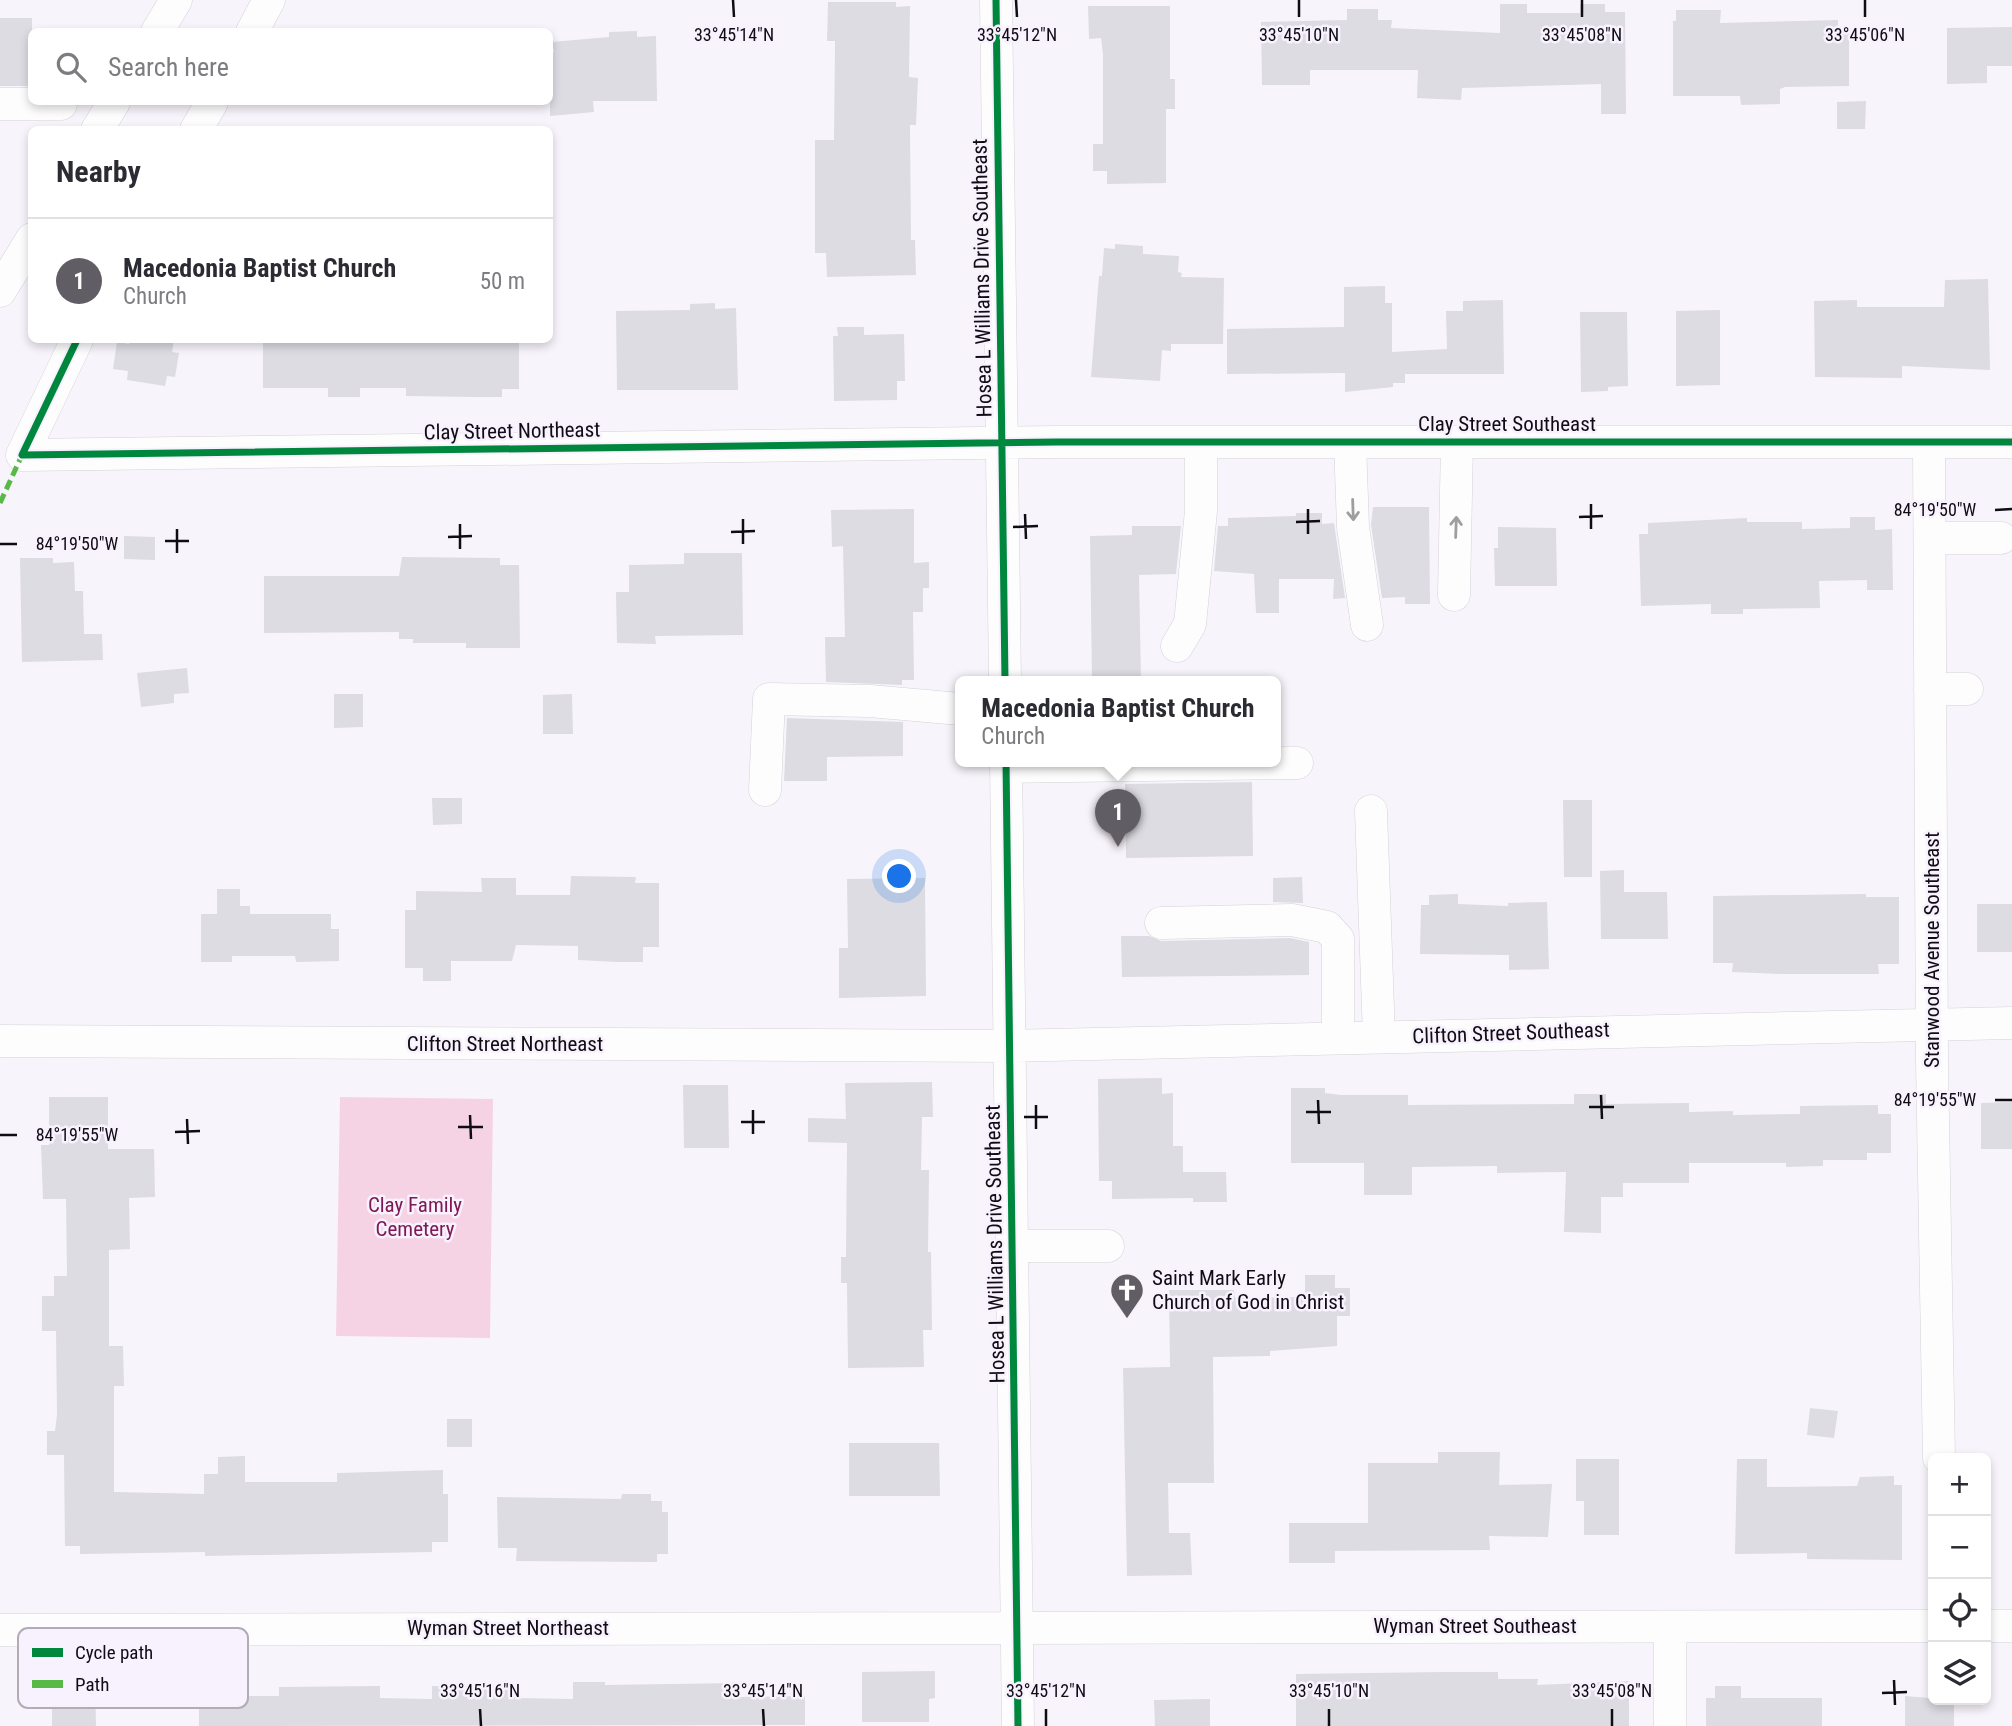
<!DOCTYPE html>
<meta charset="utf-8">
<style>
:root{--surface:#fff;--page:#f2f2f3;--text:#2b2b33;--muted:#7c7c81;--line:#e1e1e2;--accent:#615d64}
body{margin:0;font-family:"Roboto Condensed",sans-serif;background:var(--page);color:var(--text)}
.controls{position:absolute;right:21px;bottom:21px;display:grid;overflow:hidden;border-radius:10px;box-shadow:0 4px 10px #0003}
.controls button{width:63px;height:63px;display:grid;place-items:center;padding:0;border:0;border-bottom:2px solid var(--line);background:var(--surface);color:var(--text);font:35px sans-serif}
.you{position:absolute;left:900px;top:877px;width:24px;height:24px;margin:-18px;border:5px solid #fff;border-radius:50%;background:#1a73e8;box-shadow:0 0 0 10px #1a73e833}
.badge{display:grid;place-items:center;width:46px;height:46px;border-radius:50%;background:var(--accent);color:#fff;font-size:23px;font-weight:700}
.pin{position:absolute;translate:-50% -58px;filter:drop-shadow(0 2px 4px #0008)}
.pin::after{content:'';position:absolute;top:37px;width:24px;height:21px;background:inherit;clip-path:polygon(0 0,100% 0,50% 100%)}
.popup{position:absolute;left:955px;top:676px;width:326px;height:91px;box-sizing:border-box;display:grid;place-content:center;border-radius:10px;background:var(--surface);filter:drop-shadow(0 2px 5px #0005);font-size:23px;white-space:nowrap;color:var(--muted)}
.popup b{font-size:26px;color:var(--text)}
.popup::after{content:'';position:absolute;left:50%;top:100%;margin-left:-14px;border:14px solid transparent;border-top-color:var(--surface)}
.list{margin:0;padding:0;list-style:none}
h2{display:flex;justify-content:space-between;align-items:center;height:91px;margin:0;padding:0 28px;font-size:30px}
h2 small{font-size:23px;font-weight:400;color:var(--muted)}
.list li{display:grid;grid-template-columns:46px 1fr auto;gap:21px;align-items:center;box-sizing:border-box;height:126px;padding:0 28px;border-top:2px solid var(--line)}
.list b{display:block;font-size:26px;white-space:nowrap}
.list p{margin:0;font-size:23px;white-space:nowrap;color:var(--muted)}
.list em{font-size:23px;font-style:normal;color:var(--muted)}
.icon{flex:none;width:38px;height:38px;fill:none;stroke:currentColor;stroke-width:2;stroke-linecap:round;stroke-linejoin:round}
.map{position:relative;flex:none;width:2012px;height:1726px;overflow:hidden}
.search{position:absolute;background:var(--surface);box-shadow:0 4px 10px #0003;left:28px;top:28px;width:525px;height:77px;display:flex;align-items:center;gap:18px;box-sizing:border-box;padding:0 24px;border-radius:10px;color:var(--muted);font-size:26px}
.panel{position:absolute;background:var(--surface);box-shadow:0 4px 10px #0003;left:28px;top:126px;width:525px;height:217px;border-radius:10px}
.map>svg:first-child{display:block}
.green{fill:#f6d3e4}
.building{fill:#dddce2}
.lines{fill:none;stroke-linecap:round;stroke-linejoin:round}
.minor-casing{stroke:#d4d1d7;stroke-width:33}
.minor{stroke:#fefdfe;stroke-width:32}
.quiet{stroke:#58b947;stroke-width:5;stroke-dasharray:10 5;stroke-linecap:butt}
.cycleway-casing{stroke:#f8f1fe;stroke-width:11}
.cycleway{stroke:#00873e;stroke-width:7}
.oneway{stroke:#9e9da0}
.ticks{fill:none;stroke:#0f0c12;stroke-width:2.5}
.labels{text-anchor:middle;stroke-width:5;stroke-linejoin:round;paint-order:stroke}
.street-label{font-size:21px;fill:#0f0c12;stroke:#f8f1fe}
.park-label{font-size:21px;fill:#801853;stroke:#f8f1fe}
.poi-label{font-size:21px;fill:#0f0c12;stroke:#f8f1fe;text-anchor:start}
.key{fill:#f8f1fe;stroke:#b2acb7;stroke-width:2}
.key-label{font-size:19px;fill:#0f0c12}
.ticks-label{font-size:18px;text-anchor:middle;fill:#0f0c12;stroke:#f8f1fe;stroke-width:5;stroke-linejoin:round;paint-order:stroke}
</style>
<div class="map">
<svg width="2012" height="1726" viewBox="0 0 2012 1726">
<rect width="100%" height="100%" fill="#f8f4fb"/>
<path class="green" d="M340,1097L493,1099L490,1338L336,1336Z"/>
<path class="building" d="M828,2H896V7L910,6L909,77L918,78L916,125H910L911,240H915L916,275L827,277L826,253H815V140H834L835,41H827Z
M1500,4H1527V13H1580V4H1605V12H1625L1626,114H1601V84L1462,88L1461,100L1417,98L1418,70H1310V85H1262L1261,22L1347,20V9H1378V20H1392L1391,28L1500,33Z
M1088,6H1170V79H1175V109H1166V183L1107,184V171H1093V144H1103V54L1101,38L1089,39Z
M1676,10H1721L1720,23L1838,20V30H1849V86L1785,87L1780,89V104L1741,105L1740,96H1673V21H1676Z
M0,18H32V86H0Z
M2012,27V66H1987V83L1947,84V28Z
M637,31V37L656,36L657,101H593L594,112L550,116V53L554,52L552,42L609,37V32Z
M1866,101L1865,129H1837V102Z
M1115,244L1143,246V254L1179,256L1178,272L1182,273L1181,277L1224,278L1223,344H1171V351L1162,350L1160,381L1091,377L1099,276H1102L1104,248L1115,249Z
M1988,279L1990,370L1902,366V378L1815,377L1814,301L1857,300V307H1944L1945,280Z
M1385,286V303H1392V352L1447,349L1446,311H1463V301L1503,300L1504,374H1405V383H1393V387L1345,392V373L1227,374V329L1344,327V287Z
M715,303V309L736,308L738,390H617L616,311L690,310V304Z
M1720,310V385L1676,386V311Z
M1580,312H1627L1628,386L1608,387V391L1581,392Z
M837,327H864V335L904,334L905,381H897V400L834,401L833,336H838Z
M130,340H174L172,352L179,353L175,377L167,376L165,386L127,380L128,371L113,369L117,342L129,344Z
M263,340H519V389H502V397H473L406,396V388H360V397H328V388H263Z
M1373,507H1429L1430,604H1405V597L1382,598L1371,525Z
M914,509V563L929,562V588H923V612H913L914,680H902V685L826,682L825,637H845L843,546L832,547L831,510Z
M1296,513H1322V524L1334,523L1345,598L1333,599L1334,579H1279V613H1256L1254,574L1214,571L1218,526H1228V518L1296,516Z
M1850,517H1875V530L1892,529L1893,590H1867V580L1819,581L1820,608L1743,609V614H1711V604L1641,606L1639,534H1648V523L1747,518V522H1802V529L1850,528Z
M1132,526H1181L1176,574L1139,575L1141,681H1092L1090,536L1132,535Z
M1498,527L1556,528L1557,586H1495L1494,548H1498Z
M124,536L155,537V560L124,559Z
M684,553H742L743,635L655,636L656,644L617,643L616,592H629V565L684,564Z
M402,557L500,558V565H519L520,648H466V643H413V639H399V632L264,633V576H399Z
M20,558H53V563L74,562L75,591H83L84,634H102L103,660L22,662Z
M187,668L189,693L174,694V703L141,707L137,673Z
M334,694H363V727L334,728Z
M572,694L573,734H543V695Z
M787,718L903,722V756L827,757V781H784Z
M1252,782L1253,856L1126,858L1125,784Z
M432,798H462V824L433,825Z
M1563,800H1592V877H1564Z
M1624,870V892H1667L1668,939H1601L1600,871Z
M571,876L636,877L635,883H659V947H643V962H618L578,960V946L516,945L512,961H451V981H423V968H405V910H416V891L482,892L481,878H516V895H570Z
M1302,877L1303,903L1273,902V878Z
M925,878L926,996L839,998V948H848L847,879Z
M217,889H240V906H250V914H331V929H339V961L296,962L295,956H232V962H201V914H217Z
M1458,894V904L1508,906V903L1547,902L1549,969L1509,970V955L1420,954L1421,905H1429V895Z
M1866,894V897H1899V964H1878L1879,974H1781L1732,972L1733,963H1713V896Z
M1977,904H2012V952H1977Z
M1121,936H1149L1161,941L1290,938L1309,942V975L1122,977Z
M1162,1078V1094L1173,1093V1146H1183V1172H1226L1227,1202H1193V1198L1112,1199V1181H1099L1098,1079Z
M932,1082L933,1117H922L921,1170H929L928,1252H931L932,1330H923L924,1367L848,1368L847,1283H841V1257H846L847,1143L808,1142V1118L846,1119L845,1083Z
M683,1085H728L729,1148H684Z
M1291,1088H1325V1093L1341,1095H1408V1105L1574,1104V1094H1606V1104L1689,1103V1112L1733,1111V1115L1800,1114V1106L1878,1105V1114H1891V1153H1867V1160H1823V1166L1786,1167V1163H1689V1183H1623V1197H1601V1233L1564,1232L1566,1172L1497,1173V1166L1412,1167V1195H1364V1163H1291Z
M49,1097H108V1149H154L155,1197L129,1198L130,1249L109,1250V1346H123L124,1386H114V1492L204,1494V1474H218V1457L245,1456V1482H337V1473L443,1470V1494H448V1542H432V1552L205,1556V1552L80,1554V1546H65L64,1455H47V1431H55L57,1415L56,1331H42V1296H54V1276H67L66,1199H43L41,1145H49Z
M2012,1102V1149H1981V1103Z
M1305,1275H1335V1288H1350V1316H1337V1346L1270,1351V1356L1213,1357L1214,1483H1168L1169,1533H1190L1192,1575L1127,1576L1123,1368L1170,1367L1169,1290H1234L1235,1298L1305,1297Z
M1810,1408L1838,1411L1834,1438L1807,1435Z
M447,1419H472V1447H447Z
M849,1443H939L940,1496H849Z
M1438,1452H1500L1499,1485L1552,1484L1548,1537L1489,1536L1490,1550L1335,1551V1563H1289V1523H1368V1463H1438Z
M1576,1459H1619V1535H1584V1501H1576Z
M1737,1459H1767V1487L1857,1486L1860,1477L1894,1476V1485H1902V1560L1807,1559V1553L1735,1554Z
M622,1494H651V1501H662V1512H668V1554H657V1562L516,1561L517,1548H498L497,1497L621,1499Z
M935,1671V1698L929,1699V1722H862V1672Z
M1444,1672H1498V1679H1538L1537,1685L1629,1681V1726H1296V1674Z
M52,1679H95L96,1726H52Z
M573,1682H605V1685L739,1683V1697L805,1696V1725L199,1726V1689H224V1696H279V1687L380,1686V1698L432,1699V1686H515V1698L573,1699Z
M1715,1686H1741V1698H1822V1726H1706V1698H1715Z
M1905,1696L1954,1700V1726H1905Z
M1210,1699V1726H1155L1154,1700Z"/>
<g class="lines">
<g class="minor-casing">
<path id="minor" d="M996,0L1005,681
M157,32L176,0
M252,32L269,0
M0,104H61
M97,130L114,102
M196,130L212,102
M0,291L32,239
M77,340L22,455L1057,442H2012
M1350,442L1353,527L1367,625
M1929,442L1932,1062L1939,1458
M1930,538H2001
M1454,595L1457,442
M1177,646L1190,624L1201,511V442
M1930,689H1967
M1006,761L1018,1726
M1006,767L1297,763
M765,790L769,699L870,701L960,709
M1371,811L1379,1037
M1161,923L1292,920L1327,927L1338,939V1037
M0,1041L1009,1046L2012,1023
M1012,1246H1108
M1986,1626H2012
M1670,1627V1726
M0,1630L1933,1626"/>
</g>
<use href="#minor" class="minor"/>
<path class="quiet" d="M0,503L22,455"/>
<g class="cycleway-casing">
<path id="cycleway" d="M996,0L1005,681
M77,340L22,455L1057,442H2012
M1006,761L1018,1726"/>
</g>
<use href="#cycleway" class="cycleway"/>
</g>
<defs><path id="oneway-shaft" d="M-6 0H5M1.5-3L5.5 0L1.5 3" fill="none" stroke-width="1.6" stroke-linecap="round" stroke-linejoin="round" transform="scale(1.75)"/></defs>
<g class="oneway">
<use href="#oneway-shaft" transform="translate(1353 510) rotate(88)"/>
<use href="#oneway-shaft" transform="translate(1456 527) rotate(-88)"/>
</g>
<path class="ticks" d="M733,0L734,17M1016,0L1017,17M1299,0V17M1582,0V17M1865,0V17M1591,504V529M1308,509V534M1995,510L2012,509M1025,514L1026,539M1579,517L1603,516M743,519V544M1296,522L1320,521M460,524V549M1013,527L1038,526M177,529V553M731,532L755,531M448,537L472,536M165,541H189M0,544H17M1601,1095L1602,1119M1318,1100L1319,1124M1995,1100H2012M1036,1105V1129M1589,1107H1614M753,1110V1134M1306,1112H1331M470,1115L471,1139M1024,1117H1048M187,1119L188,1144M741,1122H765M458,1127H483M175,1132L200,1131M0,1135H17M1894,1680L1895,1705M1882,1693L1907,1692M480,1709L481,1726M763,1709L764,1726M1046,1709V1726M1329,1709V1726M1612,1709V1726"/>
<defs>
<g id="church-pin" transform="scale(1.75)"><path d="M0 17L-7.5 6A9.5 9.5 0 1 1 7.5 6Z" fill="#615d64" stroke="#f8f1fe"/><path d="M-1.2-6h2.4v3.5h3.3v2.4h-3.3V6h-2.4V-.1h-3.3v-2.4h3.3Z" fill="#fff"/></g>
</defs>
<g fill-rule="evenodd">
<use href="#church-pin" x="1127" y="1290"/>
</g>
<g class="labels">
<g class="street-label">
<text transform="translate(982 278) rotate(-91)" y="7">Hosea L Williams Drive Southeast</text>
<text x="1507" y="431">Clay Street Southeast</text>
<text transform="translate(512 431) rotate(-1)" y="7">Clay Street Northeast</text>
<text transform="translate(1932 950) rotate(-90)" y="7">Stanwood Avenue Southeast</text>
<text transform="translate(1511 1033) rotate(-2)" y="7">Clifton Street Southeast</text>
<text x="505" y="1051">Clifton Street Northeast</text>
<text transform="translate(995 1244) rotate(-91)" y="7">Hosea L Williams Drive Southeast</text>
<text x="1475" y="1633">Wyman Street Southeast</text>
<text x="508" y="1635">Wyman Street Northeast</text>
</g>
<g class="park-label">
<text x="415" y="1212">Clay Family<tspan x="415" dy="24">Cemetery</tspan></text>
</g>
<g class="poi-label">
<text x="1152" y="1285">Saint Mark Early<tspan x="1152" dy="24">Church of God in Christ</tspan></text>
</g>
</g>
<rect x="18" y="1628" width="230" height="80" rx="10" class="key"/>
<rect x="32" y="1648" width="31" height="9" fill="#00873e"/>
<rect x="32" y="1680" width="31" height="8" fill="#58b947"/>
<g class="key-label">
<text x="75" y="1659">Cycle path</text>
<text x="75" y="1691">Path</text>
</g>
<g class="ticks-label">
<text x="734" y="41">33°45'14"N</text>
<text x="1017" y="41">33°45'12"N</text>
<text x="1299" y="41">33°45'10"N</text>
<text x="1582" y="41">33°45'08"N</text>
<text x="1865" y="41">33°45'06"N</text>
<text x="1935" y="516">84°19'50"W</text>
<text x="77" y="550">84°19'50"W</text>
<text x="1935" y="1106">84°19'55"W</text>
<text x="77" y="1141">84°19'55"W</text>
<text x="480" y="1697">33°45'16"N</text>
<text x="763" y="1697">33°45'14"N</text>
<text x="1046" y="1697">33°45'12"N</text>
<text x="1329" y="1697">33°45'10"N</text>
<text x="1612" y="1697">33°45'08"N</text>
</g>
</svg>
<div class="controls">
<button>+</button>
<button>−</button>
<button><svg class="icon" aria-label="locate" viewBox="0 0 24 24"><circle cx="12" cy="12" r="6"/><path d="M12 2v4M12 18v4M2 12h4M18 12h4"/></svg></button>
<button><svg class="icon" aria-label="layers" viewBox="0 0 24 24"><path d="M12 4l9 5-9 5-9-5zM3 14l9 5 9-5"/></svg></button>
</div>
<div class="you"></div>
<div class="pin badge" style="left:1118px;top:847px">1</div>
<div class="popup"><b>Macedonia Baptist Church</b>Church</div>
<div class="search"><svg class="icon" aria-label="search" viewBox="0 0 24 24"><circle cx="10" cy="10" r="6"/><path d="M15 15l6 6"/></svg>Search here</div>
<section class="panel">
<h2>Nearby<small></small></h2>
<ul class="list">
<li><span class="badge">1</span><div><b>Macedonia Baptist Church</b><p>Church</p></div><em>50 m</em></li>
</ul>
</section>
</div>
